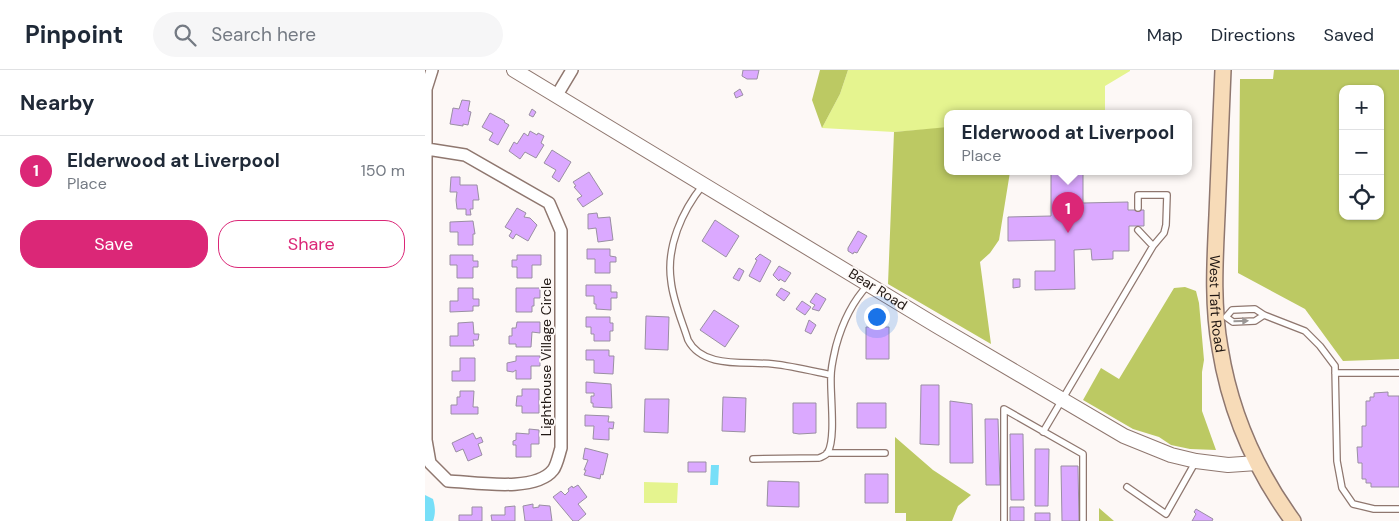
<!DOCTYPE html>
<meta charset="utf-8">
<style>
:root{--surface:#fff;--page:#f6f6f7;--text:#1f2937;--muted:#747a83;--line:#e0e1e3;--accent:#db2777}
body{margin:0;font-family:"DM Sans",sans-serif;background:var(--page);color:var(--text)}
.controls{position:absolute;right:15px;top:15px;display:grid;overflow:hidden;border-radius:10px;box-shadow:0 1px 4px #0004}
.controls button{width:45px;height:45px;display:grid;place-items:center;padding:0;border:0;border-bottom:1px solid var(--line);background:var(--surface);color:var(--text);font:25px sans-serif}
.you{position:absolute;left:451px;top:246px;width:18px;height:18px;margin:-12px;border:4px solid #fff;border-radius:50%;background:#1a73e8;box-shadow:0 0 0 8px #1a73e833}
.badge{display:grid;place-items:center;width:32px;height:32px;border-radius:50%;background:var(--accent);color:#fff;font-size:16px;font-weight:700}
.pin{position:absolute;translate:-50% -41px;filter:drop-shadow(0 1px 2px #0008)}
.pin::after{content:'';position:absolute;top:26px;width:18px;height:15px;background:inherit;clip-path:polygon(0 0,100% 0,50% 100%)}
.popup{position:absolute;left:519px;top:40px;width:248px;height:65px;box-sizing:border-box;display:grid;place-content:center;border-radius:10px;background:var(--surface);filter:drop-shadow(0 1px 4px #0005);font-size:16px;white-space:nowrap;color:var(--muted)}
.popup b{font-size:19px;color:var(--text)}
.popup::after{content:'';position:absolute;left:50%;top:100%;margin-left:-10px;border:10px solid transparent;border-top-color:var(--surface)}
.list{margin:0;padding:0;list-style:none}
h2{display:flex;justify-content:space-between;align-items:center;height:65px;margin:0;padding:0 20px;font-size:21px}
h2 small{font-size:16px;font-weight:400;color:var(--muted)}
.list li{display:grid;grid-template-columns:32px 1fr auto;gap:15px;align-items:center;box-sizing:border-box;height:70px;padding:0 20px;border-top:1px solid var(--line)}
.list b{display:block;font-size:19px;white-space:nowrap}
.list p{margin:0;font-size:16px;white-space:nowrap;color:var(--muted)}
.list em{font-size:16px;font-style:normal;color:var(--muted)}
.actions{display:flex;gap:10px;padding:15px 20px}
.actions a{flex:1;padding:11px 0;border:1px solid var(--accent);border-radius:20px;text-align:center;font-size:18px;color:var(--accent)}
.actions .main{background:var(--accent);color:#fff}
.icon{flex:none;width:28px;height:28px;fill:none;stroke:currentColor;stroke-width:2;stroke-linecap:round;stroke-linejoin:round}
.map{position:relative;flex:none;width:974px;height:451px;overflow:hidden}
header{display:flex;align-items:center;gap:30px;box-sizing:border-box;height:70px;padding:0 25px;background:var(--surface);border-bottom:1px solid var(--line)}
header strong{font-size:24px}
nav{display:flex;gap:28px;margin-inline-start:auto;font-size:18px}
.search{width:350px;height:45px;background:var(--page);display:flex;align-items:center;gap:12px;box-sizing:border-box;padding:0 18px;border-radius:28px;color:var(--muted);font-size:19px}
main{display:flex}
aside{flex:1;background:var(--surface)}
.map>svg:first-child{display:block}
.green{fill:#e5f48f}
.forest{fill:#bcc963;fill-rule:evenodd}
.water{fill:#77dff8}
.building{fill:#dba9ff;stroke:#9a8fa3}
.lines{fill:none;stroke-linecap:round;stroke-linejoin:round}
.service-casing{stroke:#8f776f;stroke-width:8}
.minor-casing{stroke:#8f776f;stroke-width:14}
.tertiary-casing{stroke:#8f776f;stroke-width:16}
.secondary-casing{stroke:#8f776f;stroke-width:18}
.service{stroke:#fff;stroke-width:5.5}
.minor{stroke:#fff;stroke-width:11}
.tertiary{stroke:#fff;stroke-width:14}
.secondary{stroke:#f7dbb8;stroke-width:15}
.oneway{fill:#9b9795}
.labels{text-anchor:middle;stroke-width:4;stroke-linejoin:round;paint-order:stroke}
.street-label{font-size:14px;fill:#201713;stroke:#fdf8f6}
</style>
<header>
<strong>Pinpoint</strong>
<div class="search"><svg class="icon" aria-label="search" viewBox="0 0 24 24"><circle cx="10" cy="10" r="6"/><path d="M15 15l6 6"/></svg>Search here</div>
<nav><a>Map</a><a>Directions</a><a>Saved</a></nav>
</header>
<main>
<aside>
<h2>Nearby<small></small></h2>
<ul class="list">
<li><span class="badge">1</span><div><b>Elderwood at Liverpool</b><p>Place</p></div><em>150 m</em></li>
</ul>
<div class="actions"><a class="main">Save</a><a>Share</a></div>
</aside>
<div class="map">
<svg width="974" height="451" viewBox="0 0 974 451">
<rect width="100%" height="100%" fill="#fdf8f6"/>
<path class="green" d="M423,0H705V1L680,16V44H523V57L521,58L469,62L397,58L415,24Z
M219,412L253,413L252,433H219Z"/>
<path class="forest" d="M395,0H423L415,24L397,58L387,30Z
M849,0H974V289L918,291L880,239L813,203L815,9H848ZM918,19H955V146H918Z
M523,57V102H585L574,170L565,183L555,192L566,274L463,214L469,62Z
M760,217L771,221L774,233L779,290L777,302V341L791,380L765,379L746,375L734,367L708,359L658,330L676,298L694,309L749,218Z
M470,367L508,400L546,425L533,436L527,451H481V443H470Z
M674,438L689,451H674Z"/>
<path class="water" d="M286,395H294L293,415H285Z
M0,425L8,429C10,436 11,443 8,451H0Z"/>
<path class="building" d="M318,0H334L332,9H322L317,6Z
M315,19L318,25L311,28L309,23Z
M37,30L45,31L43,41L46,42L43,55L38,54V56L25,54L28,38L34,39Z
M107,39L111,42L108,47L104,45Z
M65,43L80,51L79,52L84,55L73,75L64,70L68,63L57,57Z
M105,61L112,65L113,63L119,66L116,73L119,75L111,88L100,82L95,89L84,81L89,72L92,74L99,63L103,66Z
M127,80L146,92L134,112L127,107L131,100L119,93Z
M164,102L178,124L158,137L152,129L157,126L149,117L151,116L148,112Z
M626,102H658V133L703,132V140H719V156H704V181H688V189L667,190L666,179L649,180L650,219L610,220V201H630V170L583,171V147L626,146Z
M26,107H35V115H52L54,130H48V139H45L46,145H41V139H32L31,130L32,122H25Z
M92,138L101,143L99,147L105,148L112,155L103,171L91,164L88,169L84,166L87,161L80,157Z
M172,143L173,148L185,147L188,170L173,172L171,158L163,159V144Z
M290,150L314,166L301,187L277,171Z
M48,151L50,164H48V175H33V162H25V152Z
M433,161L442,166L432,183L429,182L428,184L423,181V178Z
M162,179H185V186L191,187V192H185V203H170V189H162Z
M335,184L346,191L335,212L324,206L332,190L330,189Z
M25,185H48V191H53V197H48V208H32V195H25Z
M92,185H116V195H107V208H92V197H87V190H92Z
M354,196L366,203L360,212L355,209L354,211L348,205Z
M314,198L319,201L314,211L308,208Z
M588,209H595V217L588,218Z
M161,215H186V222H192V228H186V240L171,239V234H169V226H161Z
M33,218H48V229H54V236H48V241L25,242V231H33Z
M91,218H115V228H109V236H107V242H91Z
M356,218L365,223L359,231L351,225Z
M391,223L401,229L394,241L387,239L390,235L385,232Z
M377,231L386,237L380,245L371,239Z
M289,240L314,256L300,277L275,260Z
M221,246L244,247L243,280L220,279Z
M161,247H185V253H188V261H185V271H169V264H166V257H161Z
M384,250L391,255L386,264L380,261Z
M48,252L49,264H54L53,270H48L49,276H25V266H33V253Z
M92,252H115V263L107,262L106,277H91V274H84V266H87V258H91Z
M441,257H464V289H441Z
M161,280H184V286H189L188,304L169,303V290H161Z
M91,286H115V296H106V309H91V300L88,302L82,301V293L91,291Z
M35,288H50V311H27V301H35Z
M161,312L186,314L187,338L168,337V333H166V326H169V323H161Z
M496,315H514V375L495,374Z
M97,319H114V343H97V336H91L92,326H97Z
M35,321H49L48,337H53V344H26V335H32V327H35Z
M963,322V326H974V417H946V413H941V409H937V393H933L932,377H937V356H941V331H945V327H949V323Z
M298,327L321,328L320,362L297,361Z
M220,329H244L243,363L219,362Z
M525,331L547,334L548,393H525Z
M368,333H391V363L374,364L368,363Z
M432,333H461V358H432Z
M160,345L184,346L183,352H189L188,359L184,358V370L168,369L169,356H160Z
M560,349H573L575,415H561Z
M104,359L114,360V374H106V387H91V375H88V371L91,370V363L104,364Z
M48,363L51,369L56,367L58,372L53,374L57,385L43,391L38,379L31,382L27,373Z
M585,364H598L599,430H586Z
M160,378L183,384L178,405L176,404L175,409L159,405L161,400H159L163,390L158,389Z
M610,379H624L623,436H610Z
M263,392H281V402H263Z
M636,396H653L654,451H637Z
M440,404H463V433H440Z
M343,411L374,412V437L342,436Z
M153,415L162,427L153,434L161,444L153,451H148L128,427L136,421L140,425L144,421L143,419L147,416L148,418Z
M108,434V438L114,437V435L125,436L127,451H100L98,436Z
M90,436V451H67L66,445H80V437Z
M47,437H57V451H34V445H47Z
M585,437H599V451H585Z
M771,439L788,449L787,451H767L771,444L769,442Z
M610,443H625V451H610Z"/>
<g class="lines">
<g class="service-casing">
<path id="service" d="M278,115C257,141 241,177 246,211C248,231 257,251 263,270C278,299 320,291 348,294C367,296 387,301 406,305
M713,160L728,176
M839,245L830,251L808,252L801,247L807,240L830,239L839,245L880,261L895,276L910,296L912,391L917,418L928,434L949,439H974
M910,303H974
M618,362L728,176L739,163L741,155L742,125H713V138
M402,383H460
M328,389L394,388C398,386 401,386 403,382C411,367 405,324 406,306C406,296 409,285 411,276C417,254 427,232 443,215
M702,417L741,444L771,391
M579,451V339L658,384V451"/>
</g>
<g class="minor-casing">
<path id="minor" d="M132,25L147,0
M2,79L40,85L124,133L136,161V378C134,384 132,395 128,400C110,423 49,412 23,411L5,393L1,370V19L7,0"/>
</g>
<g class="tertiary-casing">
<path id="tertiary" d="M89,0L512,256L699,366L746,385L771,391L803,395L832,393"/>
</g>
<g class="secondary-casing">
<g id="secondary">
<path id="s1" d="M798,0C796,48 794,96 792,145C790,189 787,234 795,278C805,341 830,399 868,451"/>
</g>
</g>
<use href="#service" class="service"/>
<use href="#minor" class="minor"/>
<use href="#tertiary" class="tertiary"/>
<use href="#secondary" class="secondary"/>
</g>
<defs><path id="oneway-solid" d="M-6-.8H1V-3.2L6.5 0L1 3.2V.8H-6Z" transform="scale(1.25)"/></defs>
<use class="oneway" href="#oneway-solid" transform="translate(816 251) rotate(-2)"/>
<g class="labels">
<g class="street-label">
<text transform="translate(453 219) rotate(32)" y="5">Bear Road</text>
<text dy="5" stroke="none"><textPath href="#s1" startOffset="234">West Taft Road</textPath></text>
<text transform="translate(121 287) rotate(-90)" y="5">Lighthouse Village Circle</text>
</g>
</g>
</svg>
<div class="controls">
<button>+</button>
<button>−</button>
<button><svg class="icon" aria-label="locate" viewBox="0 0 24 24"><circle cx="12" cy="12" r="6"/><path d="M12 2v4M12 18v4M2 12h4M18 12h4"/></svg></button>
</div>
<div class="you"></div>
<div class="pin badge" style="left:643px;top:163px">1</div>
<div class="popup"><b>Elderwood at Liverpool</b>Place</div>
</div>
</main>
